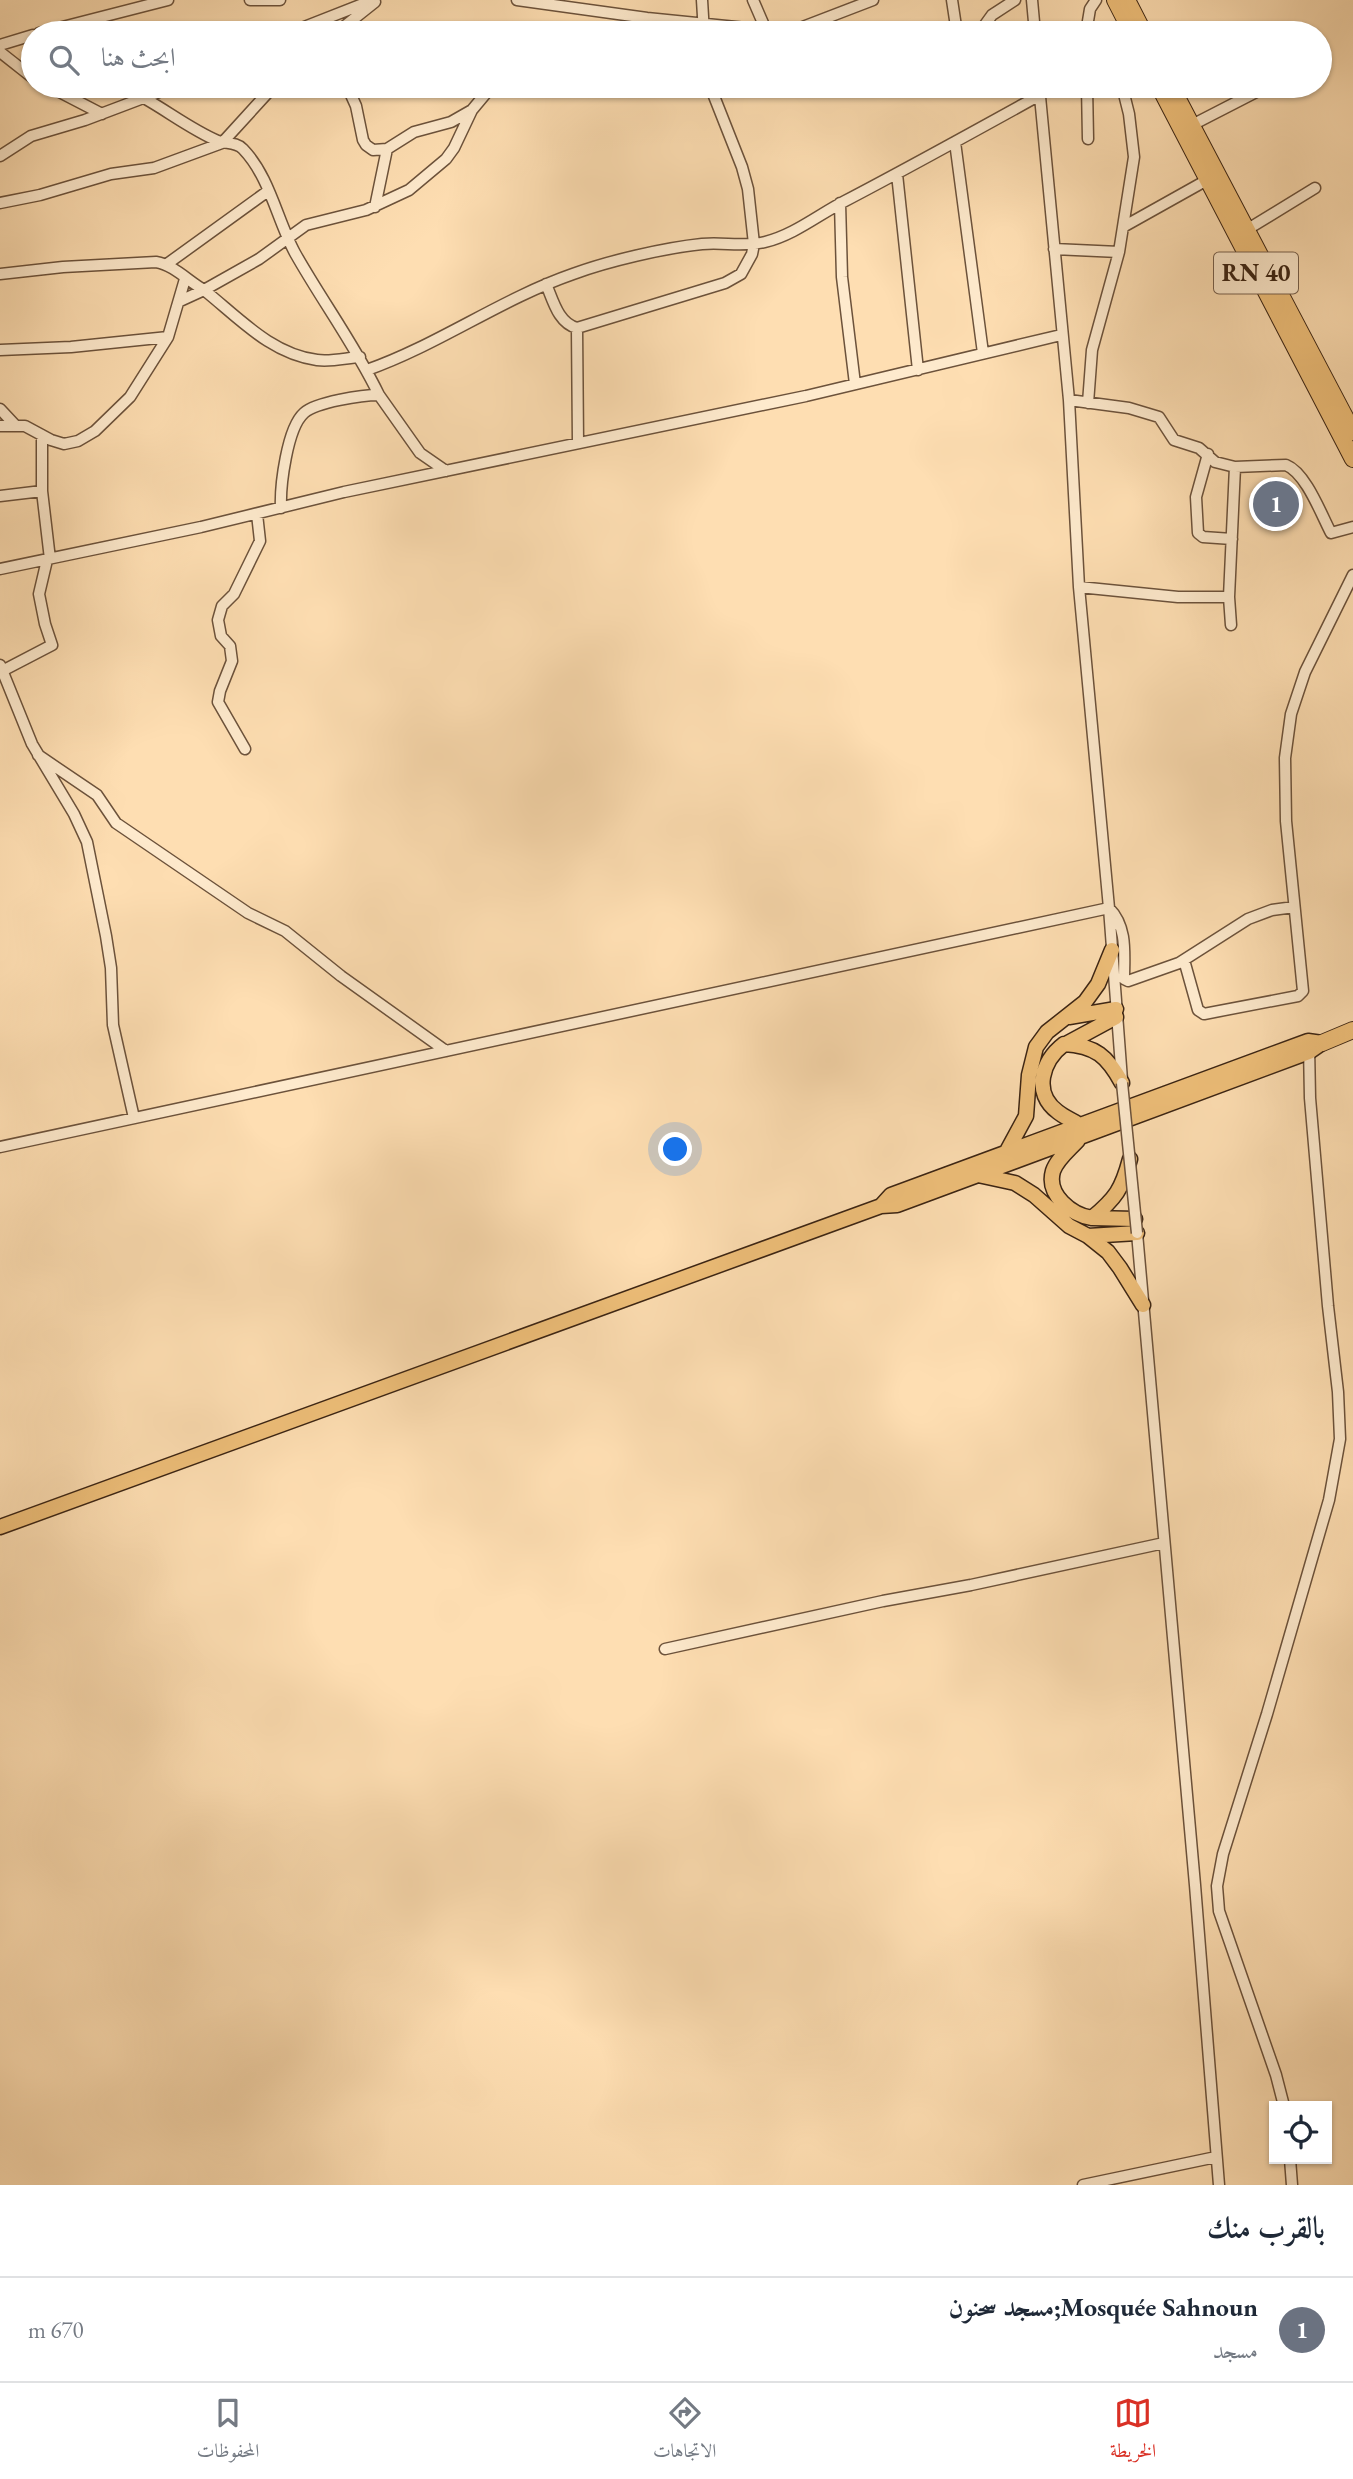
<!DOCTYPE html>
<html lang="ar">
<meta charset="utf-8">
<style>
:root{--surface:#fff;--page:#f6f6f7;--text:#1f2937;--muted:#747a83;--line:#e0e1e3;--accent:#d93025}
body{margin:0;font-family:"EB Garamond",Amiri,serif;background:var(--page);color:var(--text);direction:rtl}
.controls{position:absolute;right:21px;bottom:21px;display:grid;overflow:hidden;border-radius:0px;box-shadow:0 2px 5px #0004}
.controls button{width:63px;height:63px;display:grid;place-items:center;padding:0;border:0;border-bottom:2px solid var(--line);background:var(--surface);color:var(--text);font:35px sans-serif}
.you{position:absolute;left:676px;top:1150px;width:24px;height:24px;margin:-18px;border:5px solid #fff;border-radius:50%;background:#1a73e8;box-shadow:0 0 0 10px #1a73e833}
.badge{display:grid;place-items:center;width:46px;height:46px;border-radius:50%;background:var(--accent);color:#fff;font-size:23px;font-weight:700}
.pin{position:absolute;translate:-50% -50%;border:4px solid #fff;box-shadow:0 2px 7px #0006}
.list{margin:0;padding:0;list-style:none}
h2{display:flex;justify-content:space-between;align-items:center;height:91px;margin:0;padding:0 28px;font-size:30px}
h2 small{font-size:23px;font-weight:400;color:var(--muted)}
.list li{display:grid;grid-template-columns:46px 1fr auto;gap:21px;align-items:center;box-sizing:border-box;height:105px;padding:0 28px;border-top:2px solid var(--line)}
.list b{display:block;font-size:26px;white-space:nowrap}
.list p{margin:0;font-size:23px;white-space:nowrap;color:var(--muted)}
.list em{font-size:23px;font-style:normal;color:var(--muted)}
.icon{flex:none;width:38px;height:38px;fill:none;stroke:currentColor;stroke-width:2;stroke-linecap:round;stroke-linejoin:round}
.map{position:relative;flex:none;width:1353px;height:2185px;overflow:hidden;direction:ltr}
.search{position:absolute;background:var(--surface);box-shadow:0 2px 5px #0004;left:21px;right:21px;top:21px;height:77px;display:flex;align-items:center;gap:18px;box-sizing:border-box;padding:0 24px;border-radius:38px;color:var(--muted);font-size:26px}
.sheet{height:196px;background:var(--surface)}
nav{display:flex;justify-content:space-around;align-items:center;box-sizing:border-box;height:98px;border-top:2px solid var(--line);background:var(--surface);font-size:19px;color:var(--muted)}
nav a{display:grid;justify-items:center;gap:4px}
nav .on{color:var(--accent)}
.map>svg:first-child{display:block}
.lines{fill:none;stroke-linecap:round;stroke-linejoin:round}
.minor-casing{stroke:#6c523b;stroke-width:13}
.major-casing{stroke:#3b2413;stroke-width:17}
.highway-casing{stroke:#3b2413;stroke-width:18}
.minor{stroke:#feeacd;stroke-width:10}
.major{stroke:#efbf79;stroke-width:14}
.highway{stroke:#efbf79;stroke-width:16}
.minor-bridge-casing{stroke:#6c523b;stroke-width:13;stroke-linecap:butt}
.minor-bridge{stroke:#feeacd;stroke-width:10}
.labels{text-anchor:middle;stroke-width:6;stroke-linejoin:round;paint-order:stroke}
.shield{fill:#feeacd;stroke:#765f4b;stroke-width:2}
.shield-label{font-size:24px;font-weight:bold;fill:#3b2413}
</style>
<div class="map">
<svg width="1353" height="2185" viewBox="0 0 1353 2185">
<rect width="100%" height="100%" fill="#fedeb2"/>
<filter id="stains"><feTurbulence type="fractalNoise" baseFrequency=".00286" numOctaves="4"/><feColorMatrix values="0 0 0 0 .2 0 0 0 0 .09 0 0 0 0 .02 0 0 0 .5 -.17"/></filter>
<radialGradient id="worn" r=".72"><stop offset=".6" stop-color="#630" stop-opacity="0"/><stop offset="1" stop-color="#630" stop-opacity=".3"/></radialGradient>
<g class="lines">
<g class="minor-casing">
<path id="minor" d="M250,0H280
M517,0L647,18L766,30L770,33
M702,0L704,33
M753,0L766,30
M952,0L957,33
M1032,0L1035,33
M801,29L825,33
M39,33L168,0
M289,33L373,0
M336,33L375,2
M612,33L647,18
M787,33L873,0
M979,33L992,15L1015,0
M1086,33L1090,9L1096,0
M0,45L33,35
M0,52L33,78
M48,86L102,114
M347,86L356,106L363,140L366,145L373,150L387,149L414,132L451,122L472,110
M1039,86L1069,400L1079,587L1109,908L1122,1080
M1087,86L1088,139
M144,98C169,112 192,130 218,141C227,144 236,142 243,149C270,177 277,220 295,253C322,301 355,345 379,395
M1192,125L1264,88
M955,142L983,353
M0,156L31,136L85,120L175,86
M897,174L918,370
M0,203L40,195L111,174L154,168L222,143L274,86
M840,203L842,277L855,384
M375,207L387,149
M1123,227L1207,180
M1248,229L1315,188
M1054,249L1119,252
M167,264L268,191
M0,274L63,267L156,262C174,265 188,281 204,290L259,259L306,225L366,210L409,190L446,159L454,148L472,110L492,86
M546,284C553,300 558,323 577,328L725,283L741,274L752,254L754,244L748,189L742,167L710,86
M180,301L204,290C239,318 271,354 317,360C331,362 346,358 360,357
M577,328L578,443
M0,350L71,347L168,337
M367,370C438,345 501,299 573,274C608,261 664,248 702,244C723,242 744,247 765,242C794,235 818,215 845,201C910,167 975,131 1040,95
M1069,400L1129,408L1159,417L1174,440L1199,448L1215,462L1235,467L1286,465C1306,473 1321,514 1331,533L1353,527
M1088,403L1092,350L1119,252L1134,157L1129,114L1122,86
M0,409L15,425
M0,426H25L51,440L64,444L78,441L95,431L130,397L168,337L185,279
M42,435V491L50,559
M1208,454L1196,497L1198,533L1203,537L1232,539
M0,496L42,491
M281,508C280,486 287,428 304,413C316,402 362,395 379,395L420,453L446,471
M0,569L201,527L344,492L806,396L1061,335
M1079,587L1178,597H1229
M1231,625L1229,597L1235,467
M0,665L32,744L74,814L87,842L106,936L111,968L113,1025L134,1118
M2,671L52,645L45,624L39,594L47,560
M245,749L218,702L220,691L232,661L230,646L221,636L218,620L222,606L234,594L260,541L257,514
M38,755L97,795L116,823L248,913L285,931L341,976L446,1051
M1184,960L1198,1010L1204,1014L1298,996L1303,991L1286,821L1285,758L1291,714L1305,672L1353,575
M0,1147L1109,908C1128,927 1124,955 1124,979L1128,981L1179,963L1248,919L1272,910L1294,907
M1137,1233L1195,1885L1219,2185
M665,1649L883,1601L971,1585L1164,1543
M1284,2106L1276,2075L1219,1911L1217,1886L1223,1854L1267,1714L1329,1500L1340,1439L1338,1392L1328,1306L1310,1098L1309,1046
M1290,2159L1292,2185
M1083,2185L1216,2157"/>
</g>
<g class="major-casing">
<path id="major" d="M1069,1017L1116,1009
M1066,1044L1116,1017
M1078,1124C1072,1120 1064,1117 1058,1112C1032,1093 1042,1061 1064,1044C1096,1046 1107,1056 1122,1083
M1078,1140C1070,1149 1057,1159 1053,1171C1046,1195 1072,1215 1092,1218C1116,1198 1122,1189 1130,1159
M1007,1151L1026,1116L1029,1075L1036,1047L1047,1032L1085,1002L1098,984L1112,950
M978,1175L1015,1183L1034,1195L1069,1226L1088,1236L1108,1252L1120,1268L1143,1305
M881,1206L891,1195L1308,1041L1322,1043
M1092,1218L1135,1219
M1088,1236L1137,1233
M0,1527L881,1206L897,1205L1309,1052L1322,1043"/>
</g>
<g class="highway-casing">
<path id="highway" d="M1115,0L1132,33
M1127,0L1144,33
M1159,86L1353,459
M1171,86L1353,432
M1322,1043L1353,1030"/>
</g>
<use href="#minor" class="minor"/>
<use href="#major" class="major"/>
<use href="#highway" class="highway"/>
<g class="minor-bridge-casing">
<path id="minor-bridge" d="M1122,1083L1137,1233"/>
</g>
<use href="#minor-bridge" class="minor-bridge"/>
</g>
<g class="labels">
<rect class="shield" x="1214" y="252.5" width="84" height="41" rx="5"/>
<g class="shield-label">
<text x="1256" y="281">RN 40</text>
</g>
</g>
<rect width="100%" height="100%" filter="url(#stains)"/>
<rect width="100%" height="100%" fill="url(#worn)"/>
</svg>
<div class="controls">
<button><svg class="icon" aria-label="locate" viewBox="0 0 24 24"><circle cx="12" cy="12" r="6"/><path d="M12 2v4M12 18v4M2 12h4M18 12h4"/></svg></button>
</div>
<div class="you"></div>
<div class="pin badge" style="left:1276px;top:504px;background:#6b7280">1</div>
<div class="search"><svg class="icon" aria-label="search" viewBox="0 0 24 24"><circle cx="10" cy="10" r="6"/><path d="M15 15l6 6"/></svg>ابحث هنا</div>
</div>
<section class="sheet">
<h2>بالقرب منك<small></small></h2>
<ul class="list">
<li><span class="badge" style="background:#6b7280">1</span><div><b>Mosquée Sahnoun;مسجد سحنون</b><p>مسجد</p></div><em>670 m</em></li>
</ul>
</section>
<nav>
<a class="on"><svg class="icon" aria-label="map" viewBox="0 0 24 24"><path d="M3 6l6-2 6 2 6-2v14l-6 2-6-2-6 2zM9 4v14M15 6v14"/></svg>الخريطة</a>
<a><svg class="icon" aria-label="directions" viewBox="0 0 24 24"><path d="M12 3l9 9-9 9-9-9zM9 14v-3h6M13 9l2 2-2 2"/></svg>الاتجاهات</a>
<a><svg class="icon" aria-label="saved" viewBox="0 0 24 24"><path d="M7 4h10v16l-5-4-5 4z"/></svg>المحفوظات</a>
</nav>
